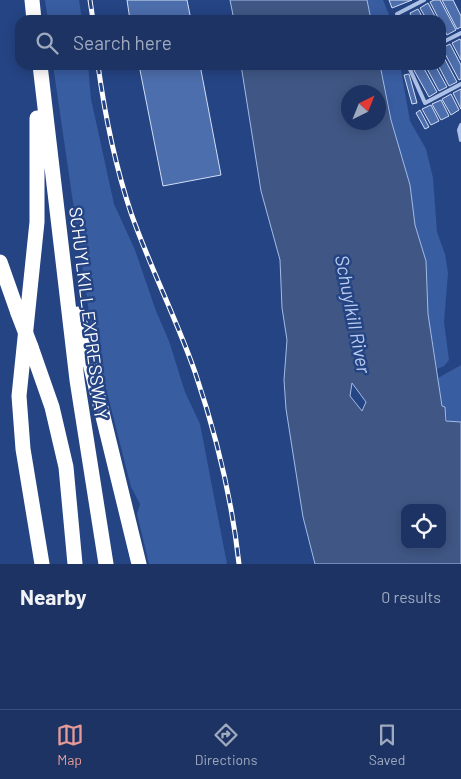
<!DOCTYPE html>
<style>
:root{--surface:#1c3363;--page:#293f6c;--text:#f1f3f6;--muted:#a0aabe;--line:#3a4e78;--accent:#e69b98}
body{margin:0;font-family:Barlow,sans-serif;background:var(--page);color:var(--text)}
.controls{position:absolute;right:15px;bottom:15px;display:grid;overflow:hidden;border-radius:10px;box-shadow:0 2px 12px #0003}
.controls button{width:45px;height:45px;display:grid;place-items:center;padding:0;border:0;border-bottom:1px solid var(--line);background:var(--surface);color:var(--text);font:25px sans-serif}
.compass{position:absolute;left:341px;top:85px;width:45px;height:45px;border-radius:50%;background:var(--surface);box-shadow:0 2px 12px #0003;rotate:43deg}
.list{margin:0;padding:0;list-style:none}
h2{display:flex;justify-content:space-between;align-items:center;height:65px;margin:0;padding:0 20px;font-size:21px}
h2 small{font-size:16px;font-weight:400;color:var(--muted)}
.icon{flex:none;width:28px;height:28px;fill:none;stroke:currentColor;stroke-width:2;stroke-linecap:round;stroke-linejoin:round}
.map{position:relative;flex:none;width:461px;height:564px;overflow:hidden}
.search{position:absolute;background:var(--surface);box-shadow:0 2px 12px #0003;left:15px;right:15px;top:15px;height:55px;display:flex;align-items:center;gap:12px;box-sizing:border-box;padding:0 18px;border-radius:15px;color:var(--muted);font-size:19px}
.sheet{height:145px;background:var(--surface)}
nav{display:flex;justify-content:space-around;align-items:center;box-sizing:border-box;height:70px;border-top:1px solid var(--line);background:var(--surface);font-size:14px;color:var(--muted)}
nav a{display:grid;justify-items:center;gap:2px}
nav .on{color:var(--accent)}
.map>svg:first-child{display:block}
.green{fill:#395da1}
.water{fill:#405785;stroke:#a2bce8;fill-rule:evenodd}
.building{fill:#4d6eac;stroke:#d2def6}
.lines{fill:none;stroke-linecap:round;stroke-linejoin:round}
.service{stroke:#aec2e8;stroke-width:4}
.motorway{stroke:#fff;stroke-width:15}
.rail-casing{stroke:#fff;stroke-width:5}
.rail{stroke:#254484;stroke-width:3;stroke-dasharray:9;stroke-linecap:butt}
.motorway-bridge{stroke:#fff;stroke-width:15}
.labels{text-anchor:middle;stroke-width:5;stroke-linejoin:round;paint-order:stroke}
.street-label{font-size:18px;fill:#fff;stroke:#254484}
.water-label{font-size:19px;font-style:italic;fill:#baccef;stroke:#254484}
</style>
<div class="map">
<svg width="461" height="564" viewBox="0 0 461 564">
<rect width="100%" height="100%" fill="#254484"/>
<path class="green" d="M45,0H79L82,20H48Z
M367,0H383L391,20H371Z
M53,65H88L91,99L114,204L135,250L156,311L169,341L185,392L200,424L227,564H149L137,514L140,504L131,487L92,333Z
M380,65H400L410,121L426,149L433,178L437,232L445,254L448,273L444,322L449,360L444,366L437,369L428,314L426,261L415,225L410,185L391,120Z
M461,365V489L445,408L442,406L438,378Z"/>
<path class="water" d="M230,0H367L371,20H234Z
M241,65H380L391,120L410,185L415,225L426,261L428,314L442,406L445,407L446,421L461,422V564H315L303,517L286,409L284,380L287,340L282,308L280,260L261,191ZM378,92V122H348V92ZM352,383L366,402L362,411L350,396ZM405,508H442V545H405Z"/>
<path class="building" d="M127,0H187L191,20H130Z
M389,0H412L392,8Z
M434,0H440L456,30L447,35L430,2Z
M442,0H453L461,16V27L457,29Z
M428,3L437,20H427L420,8Z
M418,9L424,20H413L410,13Z
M460,39L461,41V60L452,43Z
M450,44L461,65V79L459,80L442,48Z
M441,52L457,82L449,86L438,65H441Z
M139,65H200L221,175L163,186Z
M411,65H422L437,92L429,97Z
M425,65H435L447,87L439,91Z
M409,74L417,103L412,104L404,75Z
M461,89V109L453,93Z
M451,94L459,110L451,115L442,99Z
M441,100L449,116L441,120L432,104Z
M431,105L439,121L431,125L422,109Z
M420,110L429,127L425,129L416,113Z"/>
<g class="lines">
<path class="service" d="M399,20L397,14L424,0
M441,43L461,33
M408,65L425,103L461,84
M461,125L459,130L461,140"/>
<path class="motorway" d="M32,0L34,20
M40,65L77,380L106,564
M37,118V222L19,396L23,449L42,564
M0,262L18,313
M78,314L139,564
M31,347L52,407L66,467L75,564"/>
<g class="rail-casing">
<path id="rail" d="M90,0L93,20
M98,65C105,116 115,165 131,213C150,267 176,318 195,372C216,434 232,499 239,564"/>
</g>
<use href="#rail" class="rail"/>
<path class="motorway-bridge" d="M18,313L31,347"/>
</g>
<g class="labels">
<g class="street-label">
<text transform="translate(88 313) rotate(83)" y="6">SCHUYLKILL EXPRESSWAY</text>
</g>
<g class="water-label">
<text transform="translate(353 314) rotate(79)" y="7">Schuylkill River</text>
</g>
</g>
</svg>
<div class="controls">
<button><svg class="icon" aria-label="locate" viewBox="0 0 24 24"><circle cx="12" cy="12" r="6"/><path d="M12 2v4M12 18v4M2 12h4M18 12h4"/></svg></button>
</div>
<svg class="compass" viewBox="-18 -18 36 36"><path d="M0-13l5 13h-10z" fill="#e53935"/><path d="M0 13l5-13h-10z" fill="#a0aabe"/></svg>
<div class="search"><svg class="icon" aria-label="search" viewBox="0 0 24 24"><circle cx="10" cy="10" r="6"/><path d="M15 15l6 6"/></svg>Search here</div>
</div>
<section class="sheet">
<h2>Nearby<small>0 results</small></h2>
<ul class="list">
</ul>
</section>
<nav>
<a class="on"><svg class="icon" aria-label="map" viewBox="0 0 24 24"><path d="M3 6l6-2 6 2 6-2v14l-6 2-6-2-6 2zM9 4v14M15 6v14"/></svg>Map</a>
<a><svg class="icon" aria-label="directions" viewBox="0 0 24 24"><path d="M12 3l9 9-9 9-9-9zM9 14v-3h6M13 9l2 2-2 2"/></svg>Directions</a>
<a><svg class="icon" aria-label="saved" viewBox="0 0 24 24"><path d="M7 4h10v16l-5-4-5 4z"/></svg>Saved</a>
</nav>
